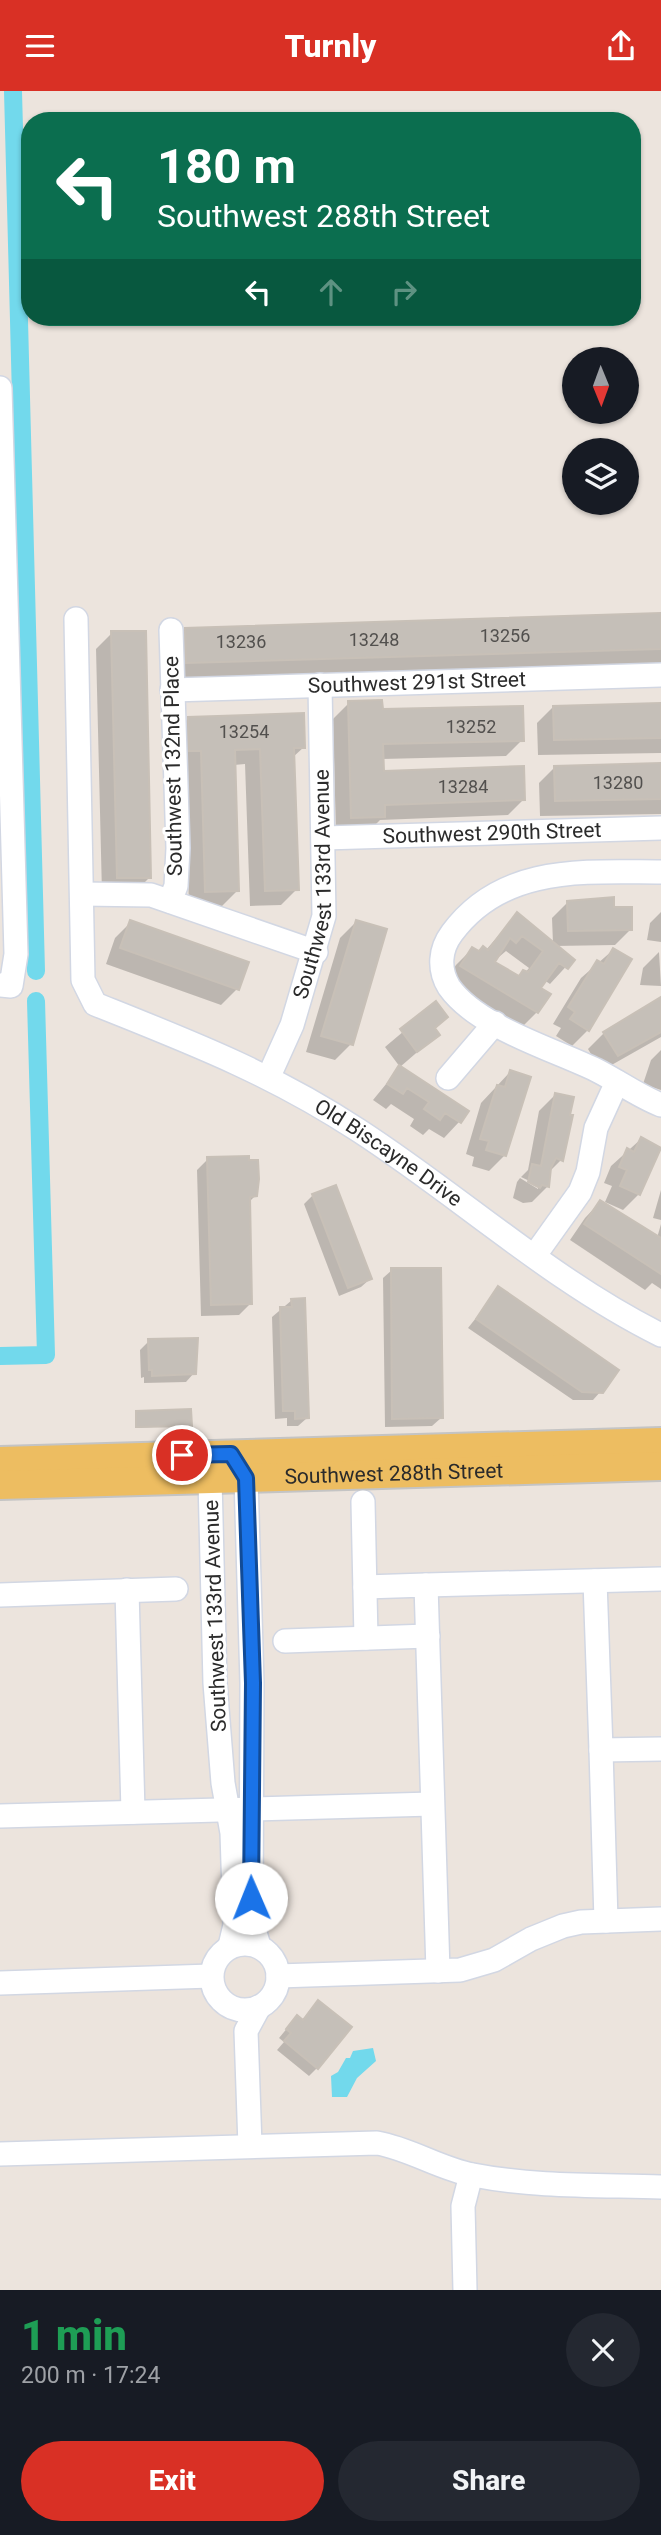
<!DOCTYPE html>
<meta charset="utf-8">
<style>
body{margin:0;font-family:Roboto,sans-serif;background:#242831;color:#f1f3f6;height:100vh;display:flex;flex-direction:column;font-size:26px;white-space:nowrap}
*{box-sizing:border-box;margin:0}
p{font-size:23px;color:#9ea1a6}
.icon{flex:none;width:38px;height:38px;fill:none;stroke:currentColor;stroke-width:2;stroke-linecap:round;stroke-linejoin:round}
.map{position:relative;height:2199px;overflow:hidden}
.drawer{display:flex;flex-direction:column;background:#171b24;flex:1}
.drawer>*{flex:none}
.guide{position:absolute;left:21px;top:21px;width:620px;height:214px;border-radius:28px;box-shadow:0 2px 5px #0004;background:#0b6e4f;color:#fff;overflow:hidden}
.needle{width:46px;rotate:179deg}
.controls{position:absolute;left:562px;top:256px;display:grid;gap:14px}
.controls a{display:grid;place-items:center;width:77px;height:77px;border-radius:50%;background:#171b24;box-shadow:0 2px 5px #0004;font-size:35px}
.pin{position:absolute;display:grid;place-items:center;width:60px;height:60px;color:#fff;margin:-30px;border:4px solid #fff;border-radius:50%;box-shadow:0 2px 7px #0007}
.me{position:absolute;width:77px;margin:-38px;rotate:359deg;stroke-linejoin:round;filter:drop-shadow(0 0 5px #0008)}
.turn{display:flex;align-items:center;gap:24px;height:147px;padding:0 21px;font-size:32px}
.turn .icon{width:91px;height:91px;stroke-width:2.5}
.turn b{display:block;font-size:49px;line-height:60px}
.lanes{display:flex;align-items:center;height:66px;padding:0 21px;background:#0003;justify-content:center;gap:35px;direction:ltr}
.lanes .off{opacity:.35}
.round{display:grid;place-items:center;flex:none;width:74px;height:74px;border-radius:37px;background:#242831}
.overview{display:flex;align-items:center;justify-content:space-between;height:119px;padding:0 21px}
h1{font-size:42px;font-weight:800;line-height:52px;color:#1e9e55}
.button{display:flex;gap:14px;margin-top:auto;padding:14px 21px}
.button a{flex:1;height:80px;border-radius:42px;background:#d93025;color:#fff;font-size:28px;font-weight:800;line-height:80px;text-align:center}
.button a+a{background:#242831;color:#f1f3f6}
header{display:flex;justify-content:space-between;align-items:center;height:91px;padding:0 21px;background:#d93025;color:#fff;font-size:32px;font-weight:800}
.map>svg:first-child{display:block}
.water{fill:#72d9ec}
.shadow{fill:#0003;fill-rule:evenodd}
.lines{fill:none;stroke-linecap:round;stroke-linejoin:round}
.canal{stroke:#72d9ec;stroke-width:18}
.building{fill:#c5bfb8;stroke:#c8c0b7;stroke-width:2;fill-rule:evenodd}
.minor-casing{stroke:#d2d7e3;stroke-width:26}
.major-casing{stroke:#c4c4c4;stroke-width:32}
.minor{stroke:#fff;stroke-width:23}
.major{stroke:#edbd61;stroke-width:28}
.route-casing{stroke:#114b97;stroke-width:18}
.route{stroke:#1a73e8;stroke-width:12}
.labels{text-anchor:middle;stroke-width:6;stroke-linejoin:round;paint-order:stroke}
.number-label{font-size:18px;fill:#52504e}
.street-label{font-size:21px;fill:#2b2b2b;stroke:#fff}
</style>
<header><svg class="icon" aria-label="menu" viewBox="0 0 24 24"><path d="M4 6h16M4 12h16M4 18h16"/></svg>Turnly<svg class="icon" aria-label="share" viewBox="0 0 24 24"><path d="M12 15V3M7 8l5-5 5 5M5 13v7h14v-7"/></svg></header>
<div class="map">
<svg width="661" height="2199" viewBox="0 0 661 2199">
<rect width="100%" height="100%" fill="#ece4dd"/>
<path class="water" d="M373,1957L376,1970L357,1987L347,2006H332L331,1985L338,1981L346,1967H350L353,1960Z"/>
<path class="shadow" d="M661,525V573L171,587L169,554L185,538Z
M112,542L150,786L134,802L102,803L96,558Z
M349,612L522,649L506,665L382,668V682L524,708L508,724L380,729L367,742H336L333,628Z
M661,614V662L538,664L537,632L553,616Z
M189,627L304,656L292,667L297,798L281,814L250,815L245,673L234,674L237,800L221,816H189L185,675L173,643Z
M661,674V723L540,725L539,692L555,676Z
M568,811L613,818L631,838L615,854L555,855L572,869L550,893L544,889L538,897L537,921L521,937L445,891L456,874L472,858L478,862L486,859L517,823L553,853L552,827ZM506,860L529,877L525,882L518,886L493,871Z
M661,821V851L647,849L650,832Z
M131,831L237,898L221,914L106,873L115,847Z
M356,831L351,953L335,969L306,961L340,847Z
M613,859L588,939L572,955L556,945L561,937L553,933L581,887Z
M659,861L661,895L640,894L643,877Z
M436,913L446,926L434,939L437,944L400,976L385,956Z
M661,917V946L601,980L588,958L604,942Z
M661,959V999L643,993L651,969Z
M400,976L459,1031L444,1047L429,1038L423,1044L410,1035L414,1028L391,1013L386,1018L373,1009Z
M510,981L505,1064L489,1080L472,1075L474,1066L466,1063L481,1012Z
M555,1004L572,1008L561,1069L551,1079L548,1095L532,1111L523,1112L513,1107L517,1091L520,1087L538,1098V1094L521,1086L528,1079L539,1020Z
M641,1048L660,1056L639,1103L623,1119L605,1111L612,1095L604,1092L611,1075Z
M208,1068L255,1105L248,1112L250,1213L239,1224L201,1225L197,1079Z
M661,1099V1129L653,1127Z
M313,1104L370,1188L361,1196L339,1205L304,1113Z
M600,1111L657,1147L661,1133V1198L652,1192L645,1199L570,1149L585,1127Z
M392,1179L441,1327L432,1335L385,1336L383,1187Z
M499,1198L601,1300L593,1309H573L468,1237Z
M292,1209L307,1327L298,1335H287V1327L275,1328L272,1226Z
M149,1250L194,1282L186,1291L144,1292V1286L141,1287L140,1259Z
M137,1321L190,1334L135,1337Z
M310,1919L317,1977L309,1985L277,1959L284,1951L279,1947L289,1935L302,1930Z"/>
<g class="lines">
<path class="canal" d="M13,0L36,880
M0,1265L46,1264L36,910"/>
</g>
<path class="building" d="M661,522V558L186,572L185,537Z
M111,540H146L151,787H117Z
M382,609L383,618L523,615L524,650L383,653L384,680L524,675L525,709L385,714V726L351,727L348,610Z
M661,612V647L554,649L553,615Z
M304,622L305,657H294L299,799L265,800L260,658L235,659L239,800L205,801L201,660H189L188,626Z
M661,672V708L555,710L554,675Z
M614,806V816H632V839L568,840L567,810Z
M517,821L575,869L568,878L559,872L541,897L551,903L538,922L460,875L472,856L479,860L483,855L488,859ZM522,845L543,860L528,881L523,879L519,885L495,871L510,847L516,852Z
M130,829L249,871L239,899L120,857Z
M356,829L387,838L353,954L321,945Z
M613,857L632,868L589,940L570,928L575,921L568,916L597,869L604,873Z
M661,906V941L618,965L603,941Z
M436,910L448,926L435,937L440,944L417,961L400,938Z
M399,974L469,1020L461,1032L445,1022L440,1029L424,1018L429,1011L407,997L403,1003L387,993Z
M510,979L531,986L506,1065L486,1059L489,1050L480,1048L497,994L505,996Z
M555,1002L574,1006L570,1024H573L563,1070L556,1067L551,1077L549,1096L542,1094L540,1097L528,1091L532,1073L541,1075Z
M641,1046L661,1057L640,1104L620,1095L627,1079L619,1076L627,1057L634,1061Z
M249,1065V1069H258L259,1088L257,1105L250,1106L252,1213L211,1214L207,1066Z
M336,1094L372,1188L348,1197L312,1103Z
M600,1109L661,1147V1183L584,1133Z
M391,1177H441L443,1327L392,1328Z
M498,1195L619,1279L603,1302L582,1301L476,1228Z
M305,1207L309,1327L295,1328V1320H283L280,1216H292L291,1208Z
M198,1247L196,1283L152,1285V1279H149L148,1248Z
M191,1318L192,1335L136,1336V1320Z
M318,1909L352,1936L318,1978L284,1950L291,1942L286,1938L297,1924L303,1929Z"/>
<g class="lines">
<g class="minor-casing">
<g id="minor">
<path d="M0,297L16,863L11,895L0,894"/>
<path id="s1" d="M76,528L83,889L95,913C190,951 271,982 358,1039C460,1105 552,1190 661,1244"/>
<path id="s2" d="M172,599L661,584"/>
<path id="s3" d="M324,747L661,737"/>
<path d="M661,781C585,781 503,773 452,842C440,858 438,878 449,896C477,936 553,958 596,979C618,990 638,1005 661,1014"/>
<path d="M82,803L151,804L316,861"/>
<path d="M170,810L176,795L178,757L171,539"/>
<path id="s4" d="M269,985L292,934L324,825L320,594"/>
<path d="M448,987L495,932"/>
<path d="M535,1164L580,1101L588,1081L596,1037L617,991"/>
<path d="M363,1411L366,1547"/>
<path d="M595,1490L601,1659L661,1658"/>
<path d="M426,1494L661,1488"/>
<path d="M365,1496L426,1494L438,1880"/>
<path d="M127,1499L133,1721"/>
<path d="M0,1504L176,1498"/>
<path d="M285,1550L428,1545"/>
<path d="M601,1659L606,1830"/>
<path d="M0,1725L432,1713"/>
<circle cx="245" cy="1886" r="33"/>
<path d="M230,1855L235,1834L232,1742L223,1692L215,1592L210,1388L231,1363L246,1387L252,1592L251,1828L259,1855"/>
<path d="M278,1885L460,1879L494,1869L531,1848L563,1835L581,1831L661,1828"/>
<path d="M0,1892L211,1885"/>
<path d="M250,2055L246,1940L259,1916"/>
<path d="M0,2063L377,2052C411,2058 440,2078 473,2084C534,2096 599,2094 661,2096"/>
<path d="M465,2199L463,2115L471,2084"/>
</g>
</g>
<g class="major-casing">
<g id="major">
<path d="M0,1370L661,1351"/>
<path id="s5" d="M0,1394L661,1375"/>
</g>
</g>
<use href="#minor" class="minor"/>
<use href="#major" class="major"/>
</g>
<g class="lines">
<g class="route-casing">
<path id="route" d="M182,1364L231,1363L246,1387L253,1592L251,1807"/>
</g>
<use href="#route" class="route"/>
</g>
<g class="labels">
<g class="number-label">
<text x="505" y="551">13256</text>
<text x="374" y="555">13248</text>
<text x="241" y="557">13236</text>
<text x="471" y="642">13252</text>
<text x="244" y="647">13254</text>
<text x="618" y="698">13280</text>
<text x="463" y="702">13284</text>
</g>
<g class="street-label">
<text dy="7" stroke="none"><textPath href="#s2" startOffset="245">Southwest 291st Street</textPath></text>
<text transform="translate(173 675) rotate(-91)" y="7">Southwest 132nd Place</text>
<text dy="7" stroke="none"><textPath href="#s3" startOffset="168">Southwest 290th Street</textPath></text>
<text dy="7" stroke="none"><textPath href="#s4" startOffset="200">Southwest 133rd Avenue</textPath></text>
<text dy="7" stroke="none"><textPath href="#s1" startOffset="718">Old Biscayne Drive</textPath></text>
<text dy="7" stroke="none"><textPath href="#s5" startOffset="394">Southwest 288th Street</textPath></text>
<text transform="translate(215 1525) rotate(-92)" y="7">Southwest 133rd Avenue</text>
</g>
</g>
</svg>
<div class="controls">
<a><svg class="needle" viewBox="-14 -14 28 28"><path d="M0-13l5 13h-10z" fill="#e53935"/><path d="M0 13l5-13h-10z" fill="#9ea1a6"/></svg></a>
<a><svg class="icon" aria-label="layers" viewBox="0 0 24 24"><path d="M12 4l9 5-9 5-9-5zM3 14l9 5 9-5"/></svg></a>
</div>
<div class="pin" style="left:182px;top:1364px;background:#d93025"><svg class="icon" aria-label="arrive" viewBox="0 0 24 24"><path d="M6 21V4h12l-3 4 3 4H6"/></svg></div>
<svg class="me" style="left:251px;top:1807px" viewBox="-20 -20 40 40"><circle r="19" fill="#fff"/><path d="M0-13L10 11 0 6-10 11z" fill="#1a73e8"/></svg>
<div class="guide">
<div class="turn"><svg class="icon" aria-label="left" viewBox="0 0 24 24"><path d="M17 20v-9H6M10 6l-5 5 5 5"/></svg><div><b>180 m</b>Southwest 288th Street</div></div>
<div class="lanes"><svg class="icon" aria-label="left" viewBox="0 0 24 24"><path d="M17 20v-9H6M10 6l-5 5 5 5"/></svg><svg class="icon off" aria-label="ahead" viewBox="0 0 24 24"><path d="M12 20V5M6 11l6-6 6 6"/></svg><svg class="icon off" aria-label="right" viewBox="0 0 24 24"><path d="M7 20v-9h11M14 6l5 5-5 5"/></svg></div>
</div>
</div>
<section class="drawer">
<div class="overview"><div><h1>1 min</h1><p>200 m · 17:24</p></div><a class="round"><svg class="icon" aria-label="close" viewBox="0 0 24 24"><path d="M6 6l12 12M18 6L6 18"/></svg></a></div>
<div class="button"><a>Exit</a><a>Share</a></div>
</section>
